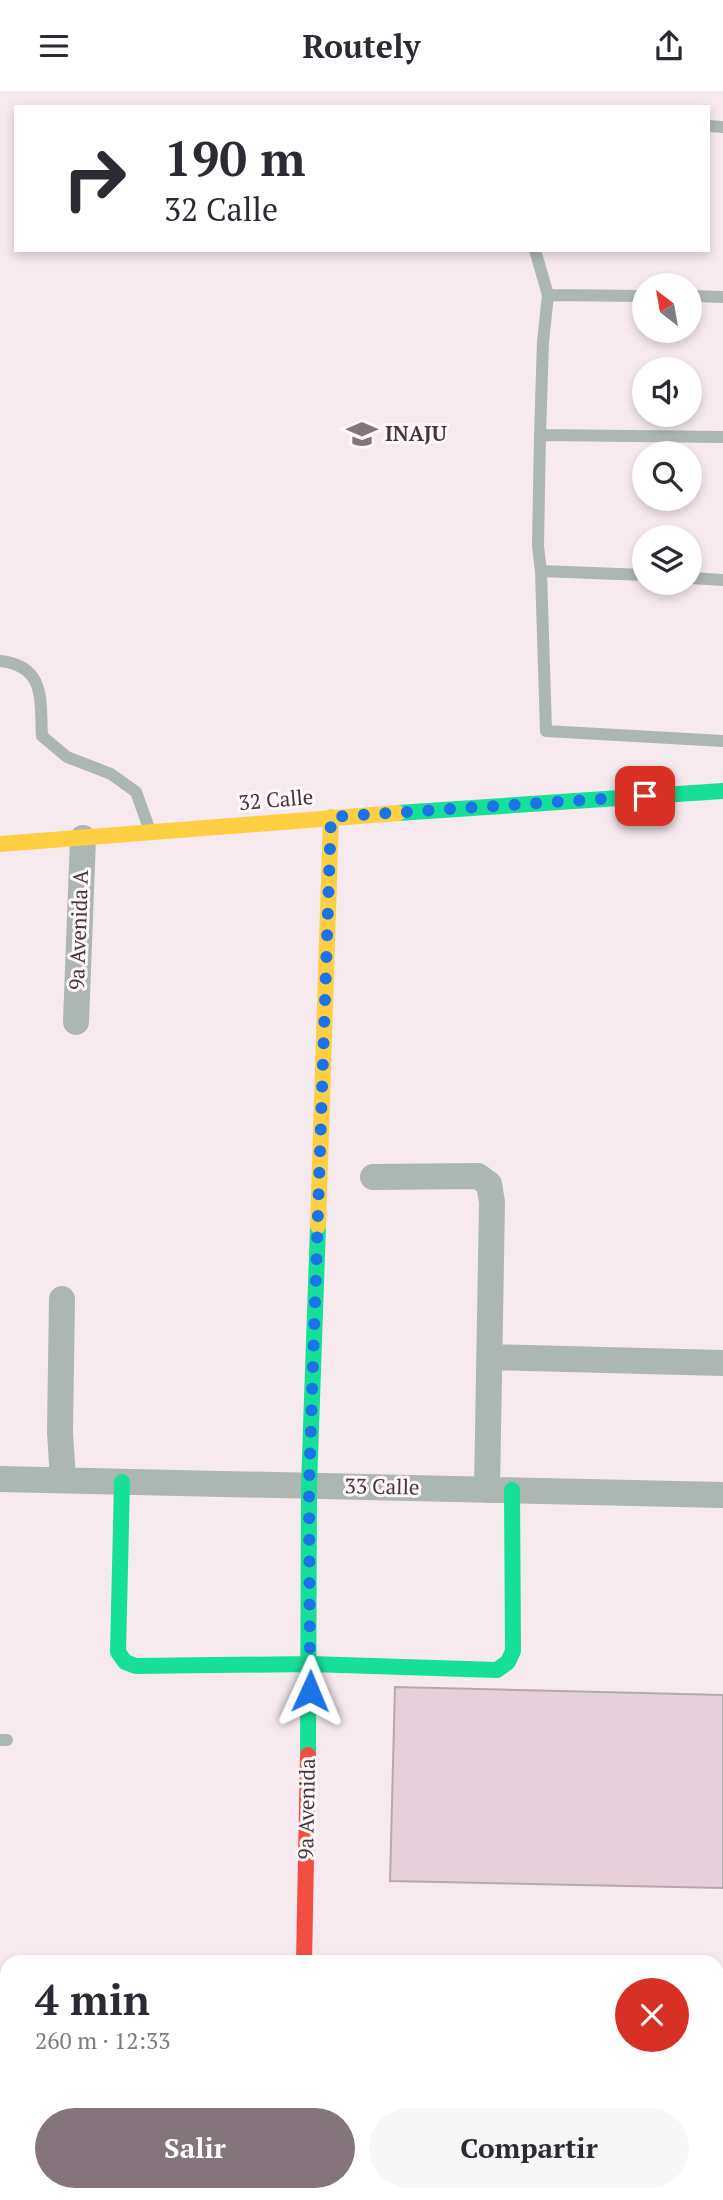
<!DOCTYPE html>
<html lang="es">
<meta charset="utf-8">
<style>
body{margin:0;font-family:"PT Serif",serif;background:#f7f7f7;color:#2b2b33;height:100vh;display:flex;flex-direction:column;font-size:26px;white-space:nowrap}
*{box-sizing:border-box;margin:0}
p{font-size:23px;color:#7c7c81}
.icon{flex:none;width:38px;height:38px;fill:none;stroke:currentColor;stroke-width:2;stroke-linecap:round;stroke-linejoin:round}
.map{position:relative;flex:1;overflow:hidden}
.side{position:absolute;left:0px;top:1864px;width:724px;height:247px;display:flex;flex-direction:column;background:#fff;border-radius:21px 21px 0 0;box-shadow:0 4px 10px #0003}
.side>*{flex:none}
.hud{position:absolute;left:14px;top:14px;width:696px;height:147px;border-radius:0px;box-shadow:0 4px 10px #0003;background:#fff;color:#2b2b33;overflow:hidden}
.needle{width:46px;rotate:329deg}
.buttons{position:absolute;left:632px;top:182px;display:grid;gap:14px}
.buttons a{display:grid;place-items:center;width:70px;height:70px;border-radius:50%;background:#fff;box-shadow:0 4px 10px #0003;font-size:35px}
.pin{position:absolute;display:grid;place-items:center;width:60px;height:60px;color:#fff;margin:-30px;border-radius:14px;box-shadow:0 4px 10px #0006}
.me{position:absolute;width:77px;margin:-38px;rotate:1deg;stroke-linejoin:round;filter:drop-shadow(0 0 5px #0008)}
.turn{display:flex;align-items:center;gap:24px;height:147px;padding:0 35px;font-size:32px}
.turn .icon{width:91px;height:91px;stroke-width:2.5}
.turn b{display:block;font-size:49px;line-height:60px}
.round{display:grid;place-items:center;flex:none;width:74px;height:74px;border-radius:37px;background:#f7f7f7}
.headline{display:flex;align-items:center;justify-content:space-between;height:119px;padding:0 35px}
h1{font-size:42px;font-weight:700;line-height:52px}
.cta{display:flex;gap:14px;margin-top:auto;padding:14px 35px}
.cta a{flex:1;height:80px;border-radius:42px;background:#83757b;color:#fff;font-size:28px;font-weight:700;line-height:80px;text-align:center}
.cta a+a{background:#f7f7f7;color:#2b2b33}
header{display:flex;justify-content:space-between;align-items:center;height:91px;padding:0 35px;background:#fff;font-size:32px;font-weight:700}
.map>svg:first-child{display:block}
.building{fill:#e6d0da;stroke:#b4a9ae;stroke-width:2}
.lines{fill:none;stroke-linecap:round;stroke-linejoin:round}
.lane{stroke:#acb6b2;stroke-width:12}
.street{stroke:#acb6b2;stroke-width:26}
.fast{stroke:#16e098;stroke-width:16}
.slow{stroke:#ffcf43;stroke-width:16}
.jam{stroke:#f24e42;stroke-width:16}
.route{stroke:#1a73e8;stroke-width:12;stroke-dasharray:0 21.6}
.labels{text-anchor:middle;stroke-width:6;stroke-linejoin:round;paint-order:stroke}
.poi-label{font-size:21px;font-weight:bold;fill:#44363c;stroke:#fff7fa;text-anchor:start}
.street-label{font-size:21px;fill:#44363c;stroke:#fff7fa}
</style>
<header><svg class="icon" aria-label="menu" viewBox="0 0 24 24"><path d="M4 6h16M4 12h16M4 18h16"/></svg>Routely<svg class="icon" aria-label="share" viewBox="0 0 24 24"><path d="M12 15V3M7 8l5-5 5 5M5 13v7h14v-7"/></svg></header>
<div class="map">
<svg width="723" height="2109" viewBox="0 0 723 2109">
<rect width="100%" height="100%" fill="#f7eaef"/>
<path class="building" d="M395,1596L723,1604V1797L390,1790Z"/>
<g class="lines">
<path class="lane" d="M709,35L723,36
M535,159L548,204L543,251L540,344L538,455L541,480L644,484
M548,204L644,205
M690,205L723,206
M540,344L723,346
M541,480L546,640L723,650
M690,487L723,489
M0,570C46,575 40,609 42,645L67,666L111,683L136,701L149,737
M0,1649H7
M448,2104V2109
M530,2104L531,2109
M721,2109L723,2097"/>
<path class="street" d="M76,931L83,747
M373,1086L478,1085L489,1093L492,1111L487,1399
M62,1208L60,1341L63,1389
M491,1266L723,1272
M0,1388L723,1404
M299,2109V2104"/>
<path class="fast" d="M398,722L723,700
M122,1391L118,1561L125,1571L136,1575L310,1573L497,1579L508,1571L513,1560L512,1399
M308,1664L309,1395L318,1135"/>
<path class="slow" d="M0,753L398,722
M318,1135L331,726"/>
<path class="jam" d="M304,1871L308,1664"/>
</g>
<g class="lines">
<path class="route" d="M310,1600L309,1395L331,726L645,705"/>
</g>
<defs>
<g id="school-bare" transform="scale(2.415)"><path d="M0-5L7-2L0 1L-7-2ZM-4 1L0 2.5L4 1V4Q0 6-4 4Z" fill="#83757b" stroke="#fff7fa" stroke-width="2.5" paint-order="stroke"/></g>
</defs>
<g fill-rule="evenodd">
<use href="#school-bare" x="362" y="343"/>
</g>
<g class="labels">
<g class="poi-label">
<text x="385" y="350">INAJU</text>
</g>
<g class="street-label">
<text transform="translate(276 709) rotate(-5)" y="7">32 Calle</text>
<text transform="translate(79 839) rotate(-88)" y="7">9a Avenida A</text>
<text transform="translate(382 1396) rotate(1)" y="7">33 Calle</text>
<text transform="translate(307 1718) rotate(-89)" y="7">9a Avenida</text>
</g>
</g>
</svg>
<div class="buttons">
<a><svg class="needle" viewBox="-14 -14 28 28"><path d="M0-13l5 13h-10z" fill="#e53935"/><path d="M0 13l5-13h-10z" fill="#7c7c81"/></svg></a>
<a><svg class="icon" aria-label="sound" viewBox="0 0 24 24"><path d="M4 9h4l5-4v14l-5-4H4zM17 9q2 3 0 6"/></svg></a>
<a><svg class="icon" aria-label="search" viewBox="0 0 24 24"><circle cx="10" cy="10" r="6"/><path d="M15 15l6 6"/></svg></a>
<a><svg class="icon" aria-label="layers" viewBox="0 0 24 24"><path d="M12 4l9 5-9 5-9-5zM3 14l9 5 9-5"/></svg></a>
</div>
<div class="pin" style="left:645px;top:705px;background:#d93025"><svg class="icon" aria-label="arrive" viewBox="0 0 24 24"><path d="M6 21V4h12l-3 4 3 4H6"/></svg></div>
<svg class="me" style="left:310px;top:1600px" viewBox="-20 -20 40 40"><path d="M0-17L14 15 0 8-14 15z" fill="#1a73e8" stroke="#fff" stroke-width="4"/></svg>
<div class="hud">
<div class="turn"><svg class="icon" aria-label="right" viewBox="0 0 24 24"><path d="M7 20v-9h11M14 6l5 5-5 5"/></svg><div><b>190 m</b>32 Calle</div></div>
</div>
<section class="side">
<div class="headline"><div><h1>4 min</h1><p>260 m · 12:33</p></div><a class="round" style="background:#d93025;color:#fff"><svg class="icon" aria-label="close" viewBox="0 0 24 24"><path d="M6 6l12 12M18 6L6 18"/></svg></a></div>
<div class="cta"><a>Salir</a><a>Compartir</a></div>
</section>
</div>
